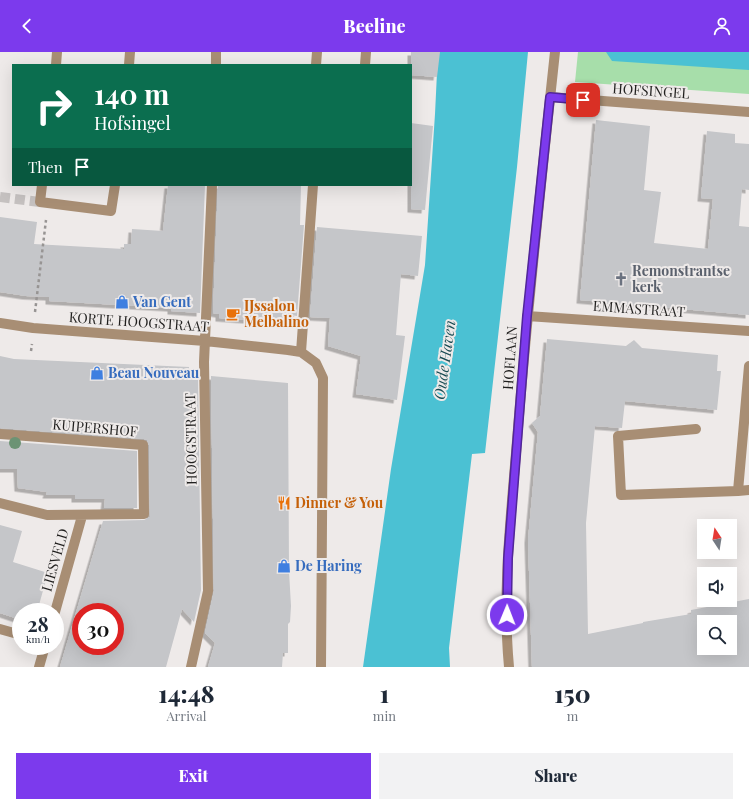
<!DOCTYPE html>
<style>
body{margin:0;font-family:"Playfair Display",serif;background:#f2f2f3;color:#1f2937;height:100vh;display:flex;flex-direction:column;font-size:15px;white-space:nowrap}
*{box-sizing:border-box;margin:0}
p{font-size:13px;color:#747a83}
.icon{flex:none;width:22px;height:22px;fill:none;stroke:currentColor;stroke-width:2;stroke-linecap:round;stroke-linejoin:round}
.map{position:relative;height:615px;overflow:hidden}
.side{display:flex;flex-direction:column;background:#fff;flex:1}
.side>*{flex:none}
.banner{position:absolute;left:12px;top:12px;width:400px;height:122px;border-radius:0px;box-shadow:0 4px 16px #0002;background:#0b6e4f;color:#fff;overflow:hidden}
.needle{width:26px;rotate:348deg}
.tools{position:absolute;left:697px;top:467px;display:grid;gap:8px}
.tools a{display:grid;place-items:center;width:40px;height:40px;border-radius:0px;background:#fff;box-shadow:0 4px 16px #0002;font-size:20px}
.speed{position:absolute;left:12px;top:551px;display:flex;gap:8px;font-size:20px;font-weight:700;text-align:center}
.speed>*{display:grid;place-content:center;width:52px;height:52px;border-radius:50%;background:#fff;box-shadow:0 4px 16px #0002;line-height:1}
.speed small{font-size:10px;font-weight:400}
.speed .limit{border:6px solid #d22;background:#fff;color:#111}
.pin{position:absolute;display:grid;place-items:center;width:34px;height:34px;color:#fff;margin:-17px;border-radius:8px;box-shadow:0 2px 6px #0006}
.me{position:absolute;width:44px;margin:-22px;rotate:1deg;stroke-linejoin:round;filter:drop-shadow(0 0 3px #0008)}
.turn{display:flex;align-items:center;gap:14px;height:84px;padding:0 16px;font-size:18px}
.turn .icon{width:52px;height:52px;stroke-width:2.5}
.turn b{display:block;font-size:28px;line-height:34px}
.then{display:flex;align-items:center;height:38px;padding:0 16px;background:#0003;gap:8px;font-size:15px}
.eta{display:flex;justify-content:space-evenly;align-items:center;height:68px;text-align:center}
.eta b{font-size:24px;font-weight:800;line-height:28px}
.action{display:flex;gap:8px;margin-top:auto;padding:8px 16px}
.action a{flex:1;height:46px;border-radius:0px;background:#7c3aed;color:#fff;font-size:16px;font-weight:800;line-height:46px;text-align:center}
.action a+a{background:#f2f2f3;color:#1f2937}
header{display:flex;justify-content:space-between;align-items:center;height:52px;padding:0 16px;background:#7c3aed;color:#fff;font-size:18px;font-weight:800}
.map>svg:first-child{display:block}
.green{fill:#a7deaa}
.water{fill:#4bc1d3}
.building{fill:#c5c6c9;fill-rule:evenodd;filter:url(#shadow)}
.lines{fill:none;stroke-linecap:round;stroke-linejoin:round}
.minor-tunnel{stroke:#c5c1c0;stroke-width:10;stroke-dasharray:10 5;stroke-linecap:butt}
.path{stroke:#979493;stroke-width:2.5;stroke-dasharray:3 3;stroke-linecap:butt}
.minor{stroke:#a88e74;stroke-width:10}
.tree{fill:#6c9374}
.route-casing{stroke:#51269a;stroke-width:10}
.route{stroke:#7c3aed;stroke-width:7}
.labels{text-anchor:middle;stroke-width:4;stroke-linejoin:round;paint-order:stroke}
.street-label{font-size:14px;fill:#201f1e;stroke:#eeeae9}
.worship-label{font-size:14px;font-weight:bold;fill:#5b616d;stroke:#eeeae9;text-anchor:start}
.shop-label{font-size:14px;font-weight:bold;fill:#366cbe;stroke:#eeeae9;text-anchor:start}
.food-label{font-size:14px;font-weight:bold;fill:#c56008;stroke:#eeeae9;text-anchor:start}
.water-label{font-size:15px;font-style:italic;fill:#184b53;stroke:#eeeae9}
</style>
<header><svg class="icon" aria-label="back" viewBox="0 0 24 24"><path d="M15 5l-7 7 7 7"/></svg>Beeline<svg class="icon" aria-label="person" viewBox="0 0 24 24"><circle cx="12" cy="8" r="4"/><path d="M4 21q1-7 8-7t8 7"/></svg></header>
<div class="map">
<svg width="749" height="615" viewBox="0 0 749 615">
<defs>
<filter id="shadow"><feDropShadow dx="-3.5" dy="3.5" stdDeviation="0" flood-color="#0004"/></filter>
</defs>
<rect width="100%" height="100%" fill="#eeeae9"/>
<path class="green" d="M578,0H749V42L575,30Z"/>
<path class="water" d="M438,0H528L517,115L485,401L472,402L449,596L450,615H363L391,417L425,213L435,62Z
M606,0H749V18L612,9Z"/>
<path class="building" d="M411,0H440L437,25L411,23Z
M596,68L650,74L644,138L661,140L654,191L708,197L713,147L701,146L707,79L735,82V91L749,92V138L742,137L739,174L749,175V263L580,248Z
M411,71L433,74L425,158L411,157Z
M168,133H205L200,261L171,259V256L49,249V245L26,244L0,240V165L37,170L34,192L124,197V192H131L132,177L163,179Z
M218,133H301L300,173H304L297,264L291,263V271L219,266V262L213,261Z
M317,175L422,184L418,224L401,222L396,283L405,284L397,348L356,342L361,304L328,294L330,266L310,265Z
M547,287L626,294L634,288L642,296L718,303L717,319H721L717,358L625,349L622,376L595,374L586,471L588,582L643,571V570L691,562V558L749,547V615H532L528,488L538,380L532,371L540,364ZM704,570H730V596H704Z
M0,304L14,307L189,315V321L198,322L201,538L194,570L182,557L166,615H60L103,469L144,468L150,465L149,393L147,388L144,387L0,376ZM81,560H115V594H81Z
M211,324L288,331L289,519L291,554L290,570L288,572V601H283L282,615H208L215,591L205,581L214,539Z
M0,389L137,399V456H104L105,447H75V443H46L47,440L18,436L17,417H0Z
M0,473L22,479L13,510L48,521L37,560H21V568L0,561Z"/>
<g class="lines">
<path class="minor-tunnel" d="M0,145L40,150"/>
<path class="path" d="M35,260L46,168
M31,299L32,292"/>
<path class="minor" d="M216,0V13
M56,13L57,0
M129,13L130,0
M316,13L317,0
M365,13L366,0
M550,45L749,60
M42,133L40,150L111,159L115,133
M527,264L749,279
M0,271L33,276L205,289L288,298L301,300L316,311L323,326L321,615
M301,300L313,133
M749,314L738,439L749,438
M696,377L618,384L621,443L738,439
M0,382L143,393L144,462L47,463L0,451
M55,560L82,464
M0,577L21,583
M39,615L45,594
M191,615L208,539L204,310L212,133
M509,615C502,540 511,464 517,389C527,259 541,130 555,0"/>
</g>
<circle class="tree" cx="15" cy="391" r="6"/>
<g class="lines">
<g class="route-casing">
<path id="route" d="M507,563L508,506L527,264L550,45L583,48"/>
</g>
<use href="#route" class="route"/>
</g>
<defs>
<g id="church-bare" transform="scale(1.08)"><path d="M-1.2-6h2.4v3.5h3.3v2.4h-3.3V6h-2.4V-.1h-3.3v-2.4h3.3Z" fill="#6b7280" stroke="#eeeae9" stroke-width="2.5" paint-order="stroke"/></g>
<g id="shop-bare" transform="scale(1.08)"><path d="M-5-2.5h2.3a2.7 3.5 0 0 1 5.4 0H5L5.5 6h-11ZM-1.5-2.5h3a1.5 2.3 0 0 0-3 0Z" fill="#3f7fe0" stroke="#eeeae9" stroke-width="2.5" paint-order="stroke"/></g>
<g id="cafe-bare" transform="scale(1.08)"><path d="M-5.5-4.5H6V0H3Q3 3.5 0 3.5H-2.5Q-5.5 3.5-5.5 0ZM3-3.2v2h1.7v-2ZM-6 4.5H4V6H-6Z" fill="#e8710a" stroke="#eeeae9" stroke-width="2.5" paint-order="stroke"/></g>
<g id="restaurant-bare" transform="scale(1.08)"><path d="M-5-6h1v4h1v-4h1v4h1v-4h1v5L-1.5 .5V6h-2V.5L-5-1ZM5-6V6H3V1.5H1.5Q1.5-4 5-6Z" fill="#e8710a" stroke="#eeeae9" stroke-width="2.5" paint-order="stroke"/></g>
</defs>
<g fill-rule="evenodd">
<use href="#church-bare" x="621" y="227"/>
<use href="#shop-bare" x="122" y="250"/>
<use href="#cafe-bare" x="233" y="262"/>
<use href="#shop-bare" x="97" y="321"/>
<use href="#restaurant-bare" x="284" y="451"/>
<use href="#shop-bare" x="284" y="514"/>
</g>
<g class="labels">
<g class="street-label">
<text transform="translate(651 39) rotate(4)" y="5">HOFSINGEL</text>
<text transform="translate(639 257) rotate(4)" y="5">EMMASTRAAT</text>
<text transform="translate(139 270) rotate(4)" y="5">KORTE HOOGSTRAAT</text>
<text transform="translate(510 306) rotate(-86)" y="5">HOFLAAN</text>
<text transform="translate(95 376) rotate(5)" y="5">KUIPERSHOF</text>
<text transform="translate(191 387) rotate(-91)" y="5">HOOGSTRAAT</text>
<text transform="translate(55 508) rotate(-74)" y="5">LIESVELD</text>
</g>
<g class="worship-label">
<text x="632" y="224">Remonstrantse<tspan x="632" dy="16">kerk</tspan></text>
</g>
<g class="shop-label">
<text x="133" y="255">Van Gent</text>
<text x="108" y="326">Beau Nouveau</text>
<text x="295" y="519">De Haring</text>
</g>
<g class="food-label">
<text x="244" y="259">IJssalon<tspan x="244" dy="16">Melbalino</tspan></text>
<text x="295" y="456">Dinner &amp; You</text>
</g>
<g class="water-label">
<text transform="translate(445 308) rotate(-82)" y="5">Oude Haven</text>
</g>
</g>
</svg>
<div class="tools">
<a><svg class="needle" viewBox="-14 -14 28 28"><path d="M0-13l5 13h-10z" fill="#e53935"/><path d="M0 13l5-13h-10z" fill="#747a83"/></svg></a>
<a><svg class="icon" aria-label="sound" viewBox="0 0 24 24"><path d="M4 9h4l5-4v14l-5-4H4zM17 9q2 3 0 6"/></svg></a>
<a><svg class="icon" aria-label="search" viewBox="0 0 24 24"><circle cx="10" cy="10" r="6"/><path d="M15 15l6 6"/></svg></a>
</div>
<div class="speed"><div>28<small>km/h</small></div><div class="limit">30</div></div>
<div class="pin" style="left:583px;top:48px;background:#d93025"><svg class="icon" aria-label="arrive" viewBox="0 0 24 24"><path d="M6 21V4h12l-3 4 3 4H6"/></svg></div>
<svg class="me" style="left:507px;top:563px" viewBox="-20 -20 40 40"><circle r="17" fill="#7c3aed" stroke="#fff" stroke-width="3"/><path d="M0-11L8 9 0 5-8 9z" fill="#fff"/></svg>
<div class="banner">
<div class="turn"><svg class="icon" aria-label="right" viewBox="0 0 24 24"><path d="M7 20v-9h11M14 6l5 5-5 5"/></svg><div><b>140 m</b>Hofsingel</div></div>
<div class="then">Then<svg class="icon" aria-label="arrive" viewBox="0 0 24 24"><path d="M6 21V4h12l-3 4 3 4H6"/></svg></div>
</div>
</div>
<section class="side">
<div class="eta">
<div><b>14:48</b><p>Arrival</p></div>
<div><b>1</b><p>min</p></div>
<div><b>150</b><p>m</p></div>
</div>
<div class="action"><a>Exit</a><a>Share</a></div>
</section>
